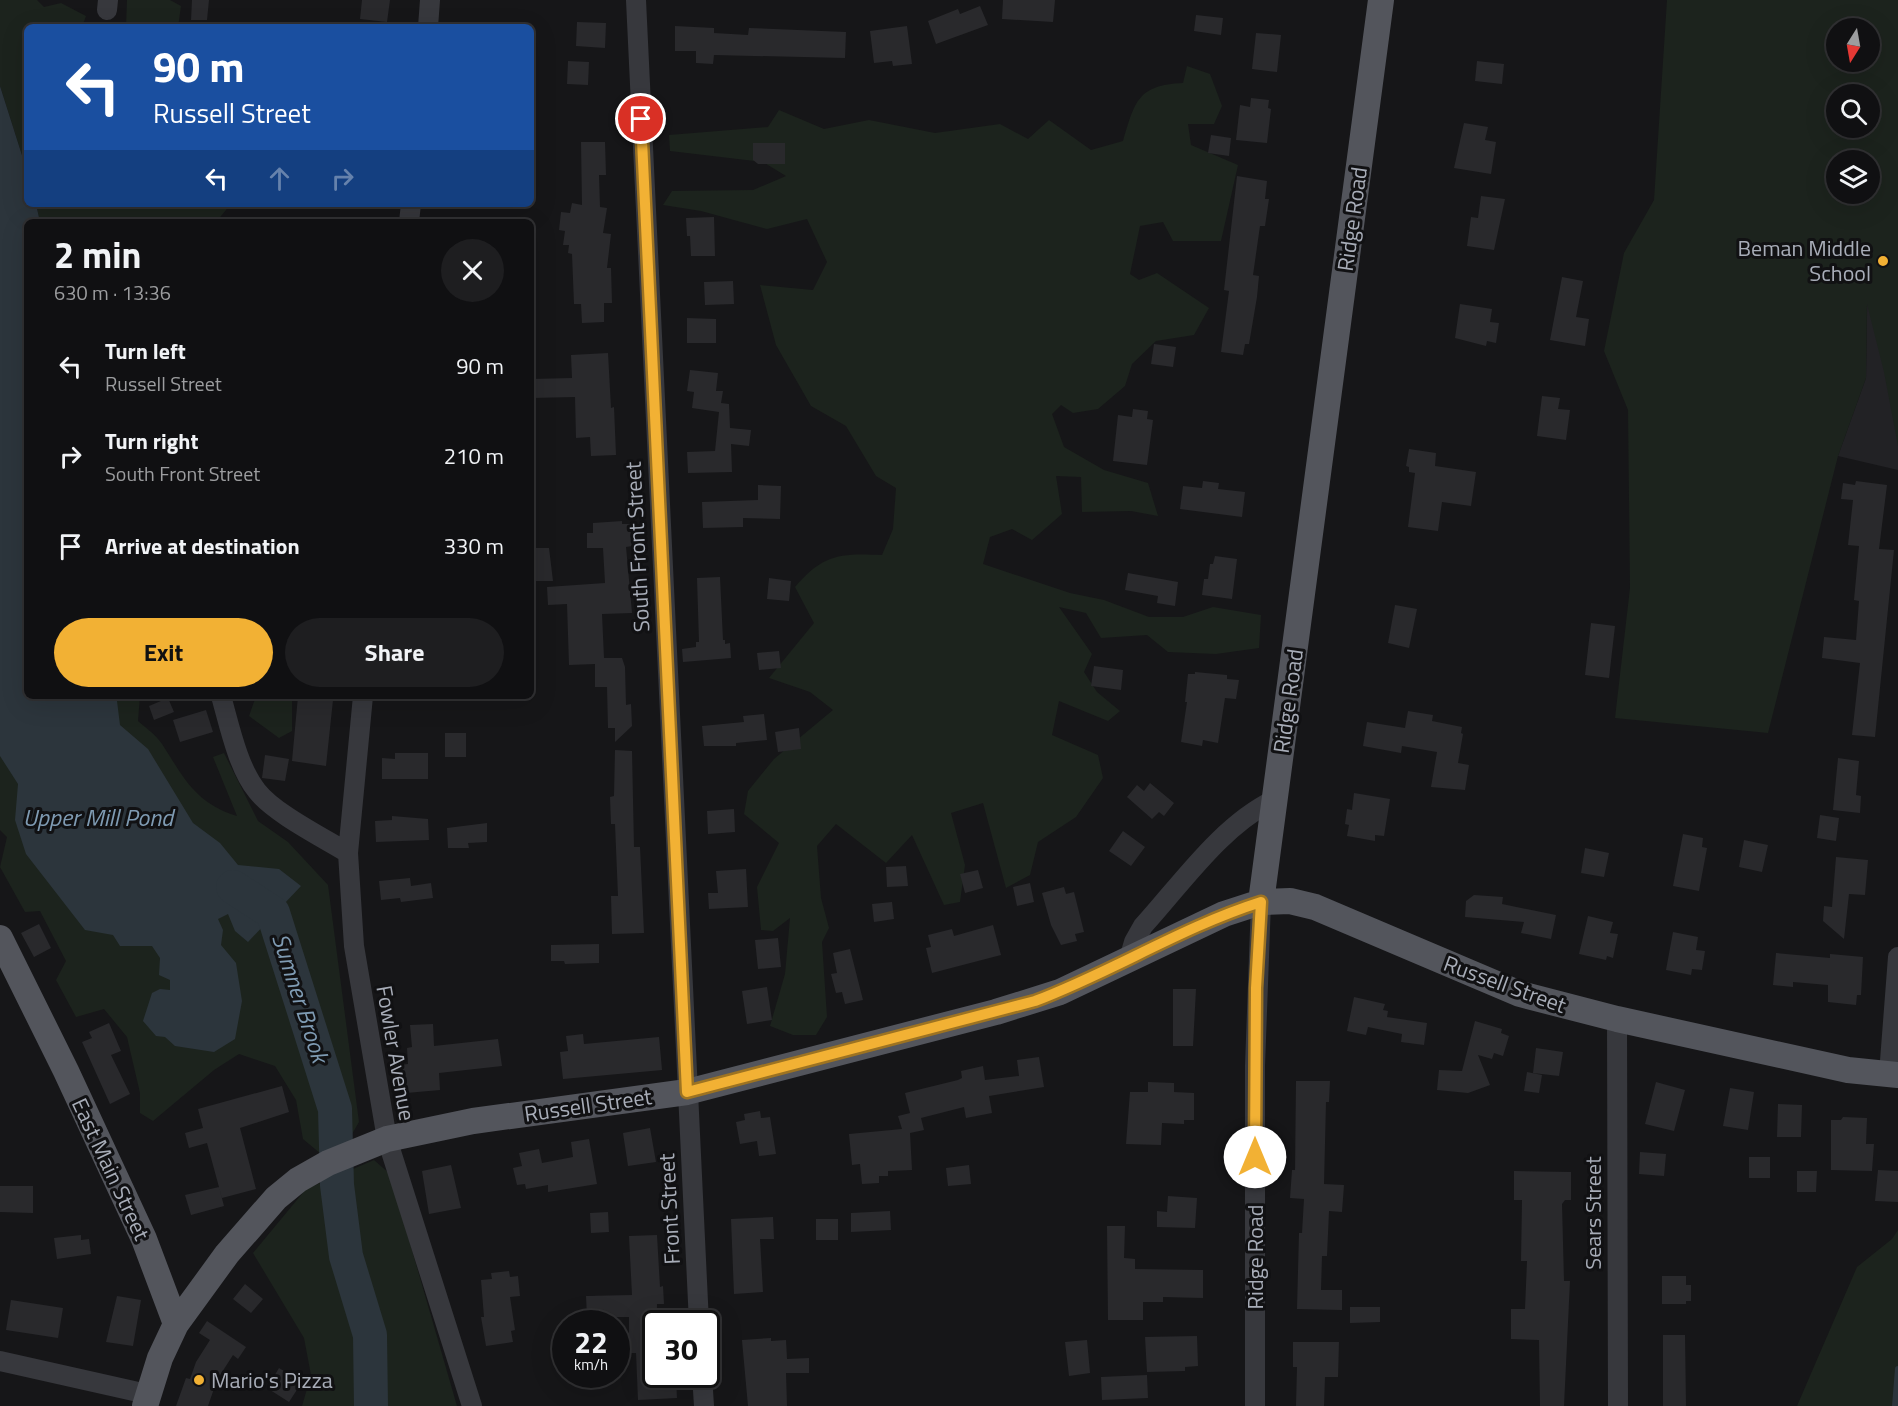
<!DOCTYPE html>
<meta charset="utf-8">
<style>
body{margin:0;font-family:"Titillium Web",sans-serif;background:#1e1e20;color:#f1f3f6;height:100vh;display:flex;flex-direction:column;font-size:22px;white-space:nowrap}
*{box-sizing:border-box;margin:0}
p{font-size:20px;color:#9c9d9f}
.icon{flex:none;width:33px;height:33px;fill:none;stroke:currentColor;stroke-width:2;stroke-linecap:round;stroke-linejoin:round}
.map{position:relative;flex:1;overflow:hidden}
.side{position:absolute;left:24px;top:219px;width:510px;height:480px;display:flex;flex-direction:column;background:#101012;border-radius:9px;box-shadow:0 6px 24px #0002,0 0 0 2px #303032}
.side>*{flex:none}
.top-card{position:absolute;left:24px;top:24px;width:510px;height:183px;border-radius:9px;box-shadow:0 6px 24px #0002,0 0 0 2px #303032;background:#1a4fa0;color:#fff;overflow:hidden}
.needle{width:39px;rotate:191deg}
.controls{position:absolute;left:1826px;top:18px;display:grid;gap:12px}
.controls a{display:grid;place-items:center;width:54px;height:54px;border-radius:50%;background:#101012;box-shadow:0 6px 24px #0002,0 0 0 2px #303032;font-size:30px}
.speed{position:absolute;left:552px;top:1310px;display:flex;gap:12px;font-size:30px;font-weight:700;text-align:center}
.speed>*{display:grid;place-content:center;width:78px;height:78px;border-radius:50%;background:#101012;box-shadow:0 6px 24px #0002,0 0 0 2px #303032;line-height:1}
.speed small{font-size:15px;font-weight:400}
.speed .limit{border:3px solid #111;border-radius:9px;background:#fff;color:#111}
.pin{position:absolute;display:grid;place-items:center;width:51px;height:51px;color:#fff;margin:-26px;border:3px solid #fff;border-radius:50%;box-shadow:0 2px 6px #0007}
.me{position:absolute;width:66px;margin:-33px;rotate:0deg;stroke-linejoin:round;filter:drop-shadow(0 0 4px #0008)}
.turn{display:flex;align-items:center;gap:21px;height:126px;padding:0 30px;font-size:27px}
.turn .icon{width:78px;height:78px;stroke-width:2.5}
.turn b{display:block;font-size:42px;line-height:51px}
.lanes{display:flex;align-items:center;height:57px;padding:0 30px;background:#0003;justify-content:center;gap:30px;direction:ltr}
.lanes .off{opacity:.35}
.round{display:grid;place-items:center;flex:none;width:63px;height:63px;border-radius:32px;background:#1e1e20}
.headline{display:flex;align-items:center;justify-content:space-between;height:102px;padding:0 30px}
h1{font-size:36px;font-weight:700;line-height:45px}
.primary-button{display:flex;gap:12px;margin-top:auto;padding:12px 30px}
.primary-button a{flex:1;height:69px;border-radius:36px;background:#f2b134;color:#111;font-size:24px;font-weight:700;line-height:69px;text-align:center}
.primary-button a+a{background:#1e1e20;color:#f1f3f6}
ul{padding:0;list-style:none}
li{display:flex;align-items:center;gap:18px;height:90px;padding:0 30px}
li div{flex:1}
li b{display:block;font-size:22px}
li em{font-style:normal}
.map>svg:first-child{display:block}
.built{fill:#222225}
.green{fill:#1c231d;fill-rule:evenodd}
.water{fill:#2c353c}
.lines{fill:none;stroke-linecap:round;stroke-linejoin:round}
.stream{stroke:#2c353c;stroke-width:6}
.river{stroke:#2c353c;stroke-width:34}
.building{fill:#29292c}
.minor{stroke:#37383d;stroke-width:20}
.major{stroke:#53555c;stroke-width:26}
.route-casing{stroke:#9d7322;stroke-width:15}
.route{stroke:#f2b134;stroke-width:10}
.poi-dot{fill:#f2b134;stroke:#111113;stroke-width:2}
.labels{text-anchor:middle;stroke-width:6;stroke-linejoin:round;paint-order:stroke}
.street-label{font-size:22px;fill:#a8adb8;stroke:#111113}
.poi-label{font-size:22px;fill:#a8adb8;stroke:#111113;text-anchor:end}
.water-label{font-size:24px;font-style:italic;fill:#7f9bb3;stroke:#111113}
</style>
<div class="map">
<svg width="1898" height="1406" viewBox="0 0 1898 1406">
<rect width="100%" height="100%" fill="#161618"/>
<path class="built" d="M1898,0V470L1838,456L1866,378L1869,194Z"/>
<path class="green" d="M0,0H37L44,7L61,3L86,16L82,27H27V171L0,86Z
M127,0H170L181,6L178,27H126Z
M1667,0H1898V446L1884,372L1867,304L1866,378L1838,456L1768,733L1615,718L1630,588L1628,410L1604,351L1624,253L1654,200ZM1869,28V62H1836V28ZM1869,94V128H1836V94ZM1869,160V194H1836V160Z
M1187,66L1210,74L1222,106L1214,124H1188L1191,145L1238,165L1221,241H1173L1163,222L1140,226L1130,274L1139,280L1157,273L1209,308L1194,335L1156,341L1132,364L1125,386L1098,409L1073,413L1061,405L1052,414L1064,447L1104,470L1148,483L1158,516L1131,511L1082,512L1081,477L1056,476L1062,514L1032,540L1012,529L990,537L983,564L1070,593L1104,600L1149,617H1183L1213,607L1261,615L1259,648L1216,654L1168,652L1147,635L1101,638L1086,613L1059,607L1092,654L1084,672L1097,692L1120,711L1108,721L1059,701L1052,735L1098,755L1103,778L1076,817L1038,842L1030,875L1006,888L983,803L951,813L965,865L960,902L944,905L912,835L886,863L836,824L817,846L821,898L829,928L822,942L827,1017L816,1035H793L770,1026L785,974L790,918L773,931L761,930L757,887L779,843L744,814L748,791L774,759L833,710L810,692L769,678L814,623L795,587C823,554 840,553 882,555L893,529L896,488L876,476L846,426L811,406L776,345L760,285L813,290L827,262L807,219L767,229L701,211L663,205L672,191L753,190L786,176L763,162L670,151L669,135L768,127L779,110L824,129L869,120L935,133L1000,124L1028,139L1049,120L1091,150L1123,141C1135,102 1137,85 1183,83Z
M36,204H231L216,222H40Z
M0,485L27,696H140L138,721C146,728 156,735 162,744C184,778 195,803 237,816L213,757L224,753L258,821L288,842L328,885L359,1122L352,1134L321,1154L303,1139L296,1100L275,1066L239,1054L214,1070L153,1121L140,1113V1093L127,1037L104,1009L76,1017L56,980L66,961L40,911L25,912L0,867L7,837L0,830Z
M256,696H292V731L279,738L249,716Z
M374,1160L390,1174L457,1406H302L311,1375L304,1338L253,1253L306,1189Z
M1898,1230V1406H1797L1857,1267L1892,1239Z"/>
<path class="water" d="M0,86L27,171V204H36L40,222H27V696H114L117,701L120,725L148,749L193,823L220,843L238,865L279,869L301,886L248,942L235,931L228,914L218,919L223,930L221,945L236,963L242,1001L235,1039L214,1052L175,1046L165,1037L156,1036L143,1021L152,993L160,989L170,990V980L159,975L160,958L152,946H120L113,935L85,930L26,854L15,820L18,784L0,756Z"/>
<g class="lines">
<path class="stream" d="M1895,1406L1898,1369"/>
<path class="river" d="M233,887L273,913L335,1109L337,1185L346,1256L370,1335L371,1406"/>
</g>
<path class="building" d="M192,0H209L207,20H191Z
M362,0H390L387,22L360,19Z
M1003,0H1055L1053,22L1002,19Z
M980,6L988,25L936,44L928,21L958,9L960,14Z
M1196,15L1223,18L1221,35L1194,31Z
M577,22L606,23L605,48L576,46Z
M675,26L714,28V33L748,35L749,28L846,32L845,58L714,55L713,64L696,63V51H675Z
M907,26L912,64L893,66L892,61L874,63L870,31Z
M1256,33L1281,35L1277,72L1252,69Z
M568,61L589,62L588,85L567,84Z
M1477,61L1504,64L1502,84L1475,81Z
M1251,98L1269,100L1268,108L1271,109L1267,143L1236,140L1240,105L1250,107Z
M1464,123L1488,127L1485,140L1496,142L1491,174L1454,168Z
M1211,135L1231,138L1229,156L1208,153Z
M581,142H605L606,175H599L600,207L607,208L603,233L611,234L607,268H611L612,303H604V322L582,323L581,304H574L572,254L568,253L569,245H563L565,231L559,230L561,212L570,213L572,203L582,205Z
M753,143H785V164H758L753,160Z
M1237,176L1267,181L1265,199H1269L1265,226H1260L1253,275L1259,276L1257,297L1249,344H1245L1243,355L1221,352L1229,291L1224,290Z
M1481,196L1505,199L1494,250L1467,246L1471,217L1478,218Z
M714,217L715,256H691L690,236H687L686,218Z
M1562,277L1583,281L1576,317L1589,319L1585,346L1550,340Z
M733,281L734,304L705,305L704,282Z
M1460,304L1492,309L1490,322L1499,323L1496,343L1487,341L1486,346L1455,338Z
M687,318L716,319V343H687Z
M1154,344L1176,347L1173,367L1151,364Z
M608,353L611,408L614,407L616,455L591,456L590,437L576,438L575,397L531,398V379L572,378L571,355Z
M690,370L718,373L716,391H723L721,403L729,404L730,428L751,430L749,446L731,444L732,472L688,473L687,452L715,451L719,412L692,408L694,392L687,391Z
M1542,396L1560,398L1558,409L1570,410L1566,440L1537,436Z
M1133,409L1148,411L1147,419L1153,420L1147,465L1113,461L1118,415L1132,417Z
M1409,449L1436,453L1435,466L1476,472L1471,506L1442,502L1438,531L1408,527L1415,473L1409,472V467L1406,466Z
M1203,481L1219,483L1218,489L1245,492L1242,517L1180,509L1183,486L1202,488Z
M1856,481L1887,485L1879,549L1894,550L1875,737L1852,735L1860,663L1822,658L1824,637L1856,640L1859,601L1854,600L1859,546L1848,545L1853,500L1841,499L1843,483L1855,485Z
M758,485L781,486L780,519L743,518V527L703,528L702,502L758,500Z
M622,521V524H631L632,546L626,547L632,613L602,614L604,658H622L625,667L626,705L631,704L632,726L615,742V728H608L607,687H595V664L569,665L567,604L548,605L547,587L605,583L603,548H587V533H593V523Z
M531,548H549L553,581H531Z
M1215,556L1237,559L1232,599L1202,595L1204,579H1208L1210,564H1213Z
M1128,573L1178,582L1175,606L1157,603L1158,596L1125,590Z
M720,577L723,640H725V644L730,643L731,658L683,662L682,649L696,647V642H699L697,578Z
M769,578L791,581L789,601L767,599Z
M1395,605L1417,609L1409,648L1388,643Z
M1591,623L1615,626L1609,678L1585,675Z
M779,651L781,668L759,670L757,653Z
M1094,666L1123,670L1121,690L1091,686Z
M1195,672L1227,675V679L1239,680L1236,699L1225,698L1218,743L1203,740L1202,746L1181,742L1187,702H1185L1188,674H1195Z
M298,696H321L333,700L326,766L292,761Z
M168,698L174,712L154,720L149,706Z
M206,710L213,732L180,742L173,720Z
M1408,711L1433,715L1432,721L1462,727L1461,733L1463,734L1458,763L1469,765L1465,790L1431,787L1437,752L1402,746L1401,753L1363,746L1367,722L1405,728Z
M764,714L767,740L736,743V746H704L702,726L744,722L743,716Z
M799,728L801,749L778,752L775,732Z
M445,733H466V757H445Z
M615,750L632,751L634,847H640L644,933L612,934L611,896H618L615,824H611L610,797L614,796Z
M395,753H428V779H382V758L395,759Z
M265,755L289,759L285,781L262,778Z
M1838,758L1859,761L1856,795L1861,796L1860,813L1833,810Z
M1150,783L1174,803L1164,816L1159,812L1152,819L1127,797L1137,785L1144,791Z
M1354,793L1390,799L1384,836L1375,835V841L1347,836L1349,825L1345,824L1347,809L1352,810Z
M734,809L735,832L708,834L707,811Z
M1820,815L1839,818L1836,841L1817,838Z
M392,816L428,819L429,840L376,842L375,821L392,820Z
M487,823V842L468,843L469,848H448L447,828Z
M1123,831L1145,847L1131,866L1109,851Z
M1683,834L1703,838L1702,847L1707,848L1699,891L1673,886Z
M1744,840L1768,845L1762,872L1739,867Z
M1585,848L1609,853L1604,877L1581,873Z
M1836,857L1868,860L1865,895L1849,894L1844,939L1823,921L1824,906L1832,907Z
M906,866L908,886L887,887L886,867Z
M746,869L748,907L709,909L708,893H718L716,871Z
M978,870L983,888L965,893L960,874Z
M410,878L411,886L431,883L433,898L401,902L400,898L381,900L379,881Z
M1030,883L1034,902L1017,906L1013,887Z
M1064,887L1066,894L1074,892L1084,932L1075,934L1077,941L1061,945L1051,925L1042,893Z
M1474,895L1503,897L1502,904L1556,915L1551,939L1521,933L1524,922L1465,917L1466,901Z
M892,902L894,919L874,922L872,904Z
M1588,916L1613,922L1610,933L1618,934L1613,958L1607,956L1606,960L1579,954Z
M39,924L51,948L34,957L21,933Z
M993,925L1001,955L932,973L926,948L931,947L928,935L952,929L954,936Z
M1673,932L1698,937L1696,950L1705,951L1702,970L1692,969L1691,975L1666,970Z
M778,938L781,967L758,969L755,940Z
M599,944V963L565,964L564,961H551V945Z
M850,949L863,1000L845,1004L842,992L836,993L831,974L837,973L833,953Z
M1776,953L1830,958V954L1863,957L1861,995H1857L1856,1005L1828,1002V985L1793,982V987L1773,985Z
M767,987L772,1020L747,1024L742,991Z
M1173,989H1196L1193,1046H1173Z
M1354,997L1385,1004L1383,1010L1388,1011L1387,1017L1427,1023L1424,1045L1401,1042L1402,1034L1368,1027L1366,1035L1347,1031Z
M1475,1021L1502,1029L1501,1033L1509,1036L1503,1056L1494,1053L1492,1059L1478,1055L1490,1085L1468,1093L1437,1090L1439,1070L1462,1071Z
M109,1023L121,1051L111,1055L130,1094L110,1104L82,1042L92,1038L89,1032Z
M433,1024L434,1046L498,1039L502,1066L439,1073L440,1090L395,1094L392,1066L408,1064L407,1048L412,1047L410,1025Z
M583,1034L584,1044L659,1037L662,1070L563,1079L560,1052L568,1051L566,1036Z
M1536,1048L1563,1052L1559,1076L1533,1073Z
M1039,1057L1044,1087L989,1096L992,1113L966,1118L964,1107L921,1118L924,1130L910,1133L912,1170L888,1171V1176H879V1183L862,1184L860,1164L852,1165L849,1134L902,1129L898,1116L910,1113L905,1093L958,1080L962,1078L961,1071L983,1066L985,1080L1019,1076L1017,1060Z
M1527,1072L1542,1075L1539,1093L1524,1091Z
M1296,1081H1330L1329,1102H1326L1324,1184L1344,1185L1342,1212L1329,1211L1327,1256H1322L1321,1290H1342V1310L1297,1309L1299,1233H1302L1304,1199L1290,1198L1292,1170H1295Z
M1148,1082L1174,1083V1092L1194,1093V1120H1184V1124L1162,1123L1161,1145L1126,1144L1130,1092H1148Z
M1656,1082L1685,1090L1674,1131L1645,1124Z
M282,1086L289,1112L240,1128L256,1189L222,1198L207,1143L189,1148L185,1133L203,1128L198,1109Z
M1730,1088L1754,1092L1748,1130L1723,1126Z
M1778,1104L1802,1105L1801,1137H1777Z
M760,1111L761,1118L770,1117L776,1154L759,1156L757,1141L740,1144L736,1122L745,1120L744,1114Z
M1843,1117L1867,1118L1866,1144H1874L1872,1171L1831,1170V1120H1841Z
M650,1128L656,1162L628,1166L623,1133Z
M589,1139L597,1184L548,1192V1185L526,1189L525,1184L517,1185L513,1168L522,1166L519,1153L539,1149L542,1163L573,1157L571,1142Z
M1640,1152L1666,1154L1664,1176L1639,1174Z
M1749,1157H1770V1178H1749Z
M451,1165L461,1208L429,1214L422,1171Z
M969,1165L971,1184L948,1186L946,1168Z
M1878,1170L1898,1171V1202L1875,1201Z
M1514,1171L1571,1172V1200H1565L1562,1204L1564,1281H1570L1564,1406H1540L1539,1340L1511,1339V1309H1525L1527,1261H1521L1522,1200H1514Z
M1797,1171H1817L1816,1192H1797Z
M0,1186H33V1213L0,1212Z
M219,1187L224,1206L191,1215L185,1195Z
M1168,1196L1197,1198L1195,1228L1157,1227V1211L1167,1212Z
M890,1211L891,1230L851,1232V1213Z
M608,1212L609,1232L591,1233L590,1213Z
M773,1217L774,1239H760L763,1292L734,1294L731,1219Z
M816,1219H838V1240H816Z
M1107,1226H1125L1124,1258L1135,1259V1269L1203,1270V1298L1163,1297V1302H1143V1320H1108Z
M81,1235V1240L89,1239L91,1254L57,1259L54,1238Z
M657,1235L660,1287L663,1286L664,1304H657L656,1379L676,1378L677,1398L638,1400L636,1353H629V1317H587L586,1296L632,1295L629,1236Z
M509,1271L510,1277L518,1276L520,1296L510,1297L515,1330L511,1331L513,1342L486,1346L481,1317H484L481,1280L492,1279L491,1273Z
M1662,1276H1686V1285H1691V1301H1686V1304H1662Z
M245,1284L263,1299L251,1313L233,1299Z
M117,1296L141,1300L133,1346L106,1342Z
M11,1300L63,1308L58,1338L6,1330Z
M1350,1307H1380V1322L1350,1323Z
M207,1321L246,1347L238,1359L233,1355L217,1380L208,1406H176L186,1378L190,1379L196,1362L210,1340L199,1333Z
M1663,1335H1685L1686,1406H1663Z
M1197,1336L1198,1366L1185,1367V1371L1147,1372L1145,1337Z
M771,1338V1341L786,1340L787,1359L809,1358V1373H786L787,1406H748L742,1340Z
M1087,1340L1090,1373L1069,1376L1065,1342Z
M1293,1342H1339L1338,1377H1325L1324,1406H1296L1297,1367H1293Z
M279,1368L302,1382L289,1402L267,1388Z
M1147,1375L1148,1398L1102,1400L1101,1377Z"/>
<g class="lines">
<path class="minor" d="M636,0L699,1323
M107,10L108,0
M428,27L430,0
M409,222L411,204
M221,696C229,724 238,768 257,791C274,813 322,837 348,853
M363,696L348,853L354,946L387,1139L472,1406
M1129,959L1134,942L1143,926C1182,883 1222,825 1274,800
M1617,1019L1618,1406
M1889,1074L1898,957
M0,1361L147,1394
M702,1374L704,1406
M1255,1406V1066L1261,902"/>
<path class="major" d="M1261,902L1381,0
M0,938L66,1071L144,1239L176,1324
M145,1406L160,1358L176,1324L227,1254L276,1198L298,1180L328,1163L387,1139L473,1121L687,1092L996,1012L1060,992L1224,914L1261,902L1290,901L1315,907L1520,994L1617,1019L1848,1070L1898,1075"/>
</g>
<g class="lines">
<g class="route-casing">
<path id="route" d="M641,119L687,1092L1035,1001C1112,972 1182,927 1261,902L1256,988L1255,1157"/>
</g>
<use href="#route" class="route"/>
</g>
<g class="poi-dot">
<circle cx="1883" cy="261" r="6"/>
<circle cx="199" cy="1380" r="6"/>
</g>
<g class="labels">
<g class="street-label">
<text transform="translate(1352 219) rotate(-82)" y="8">Ridge Road</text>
<text transform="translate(637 547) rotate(-93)" y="8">South Front Street</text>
<text transform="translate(1288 701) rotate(-82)" y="8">Ridge Road</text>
<text transform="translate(1505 984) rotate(20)" y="8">Russell Street</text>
<text transform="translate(396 1053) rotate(80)" y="8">Fowler Avenue</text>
<text transform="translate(588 1105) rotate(-8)" y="8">Russell Street</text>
<text transform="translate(111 1169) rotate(65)" y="8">East Main Street</text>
<text transform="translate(669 1209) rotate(-93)" y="8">Front Street</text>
<text transform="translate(1593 1213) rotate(-90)" y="8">Sears Street</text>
<text transform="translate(1255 1257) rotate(-90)" y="8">Ridge Road</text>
</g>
<g class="poi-label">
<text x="1871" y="256">Beman Middle<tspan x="1871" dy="25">School</tspan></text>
<text x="211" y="1388" text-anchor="start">Mario's Pizza</text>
</g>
<g class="water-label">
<text x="98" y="826">Upper Mill Pond</text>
<text transform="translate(300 998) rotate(72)" y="8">Sumner Brook</text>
</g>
</g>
</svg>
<div class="controls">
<a><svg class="needle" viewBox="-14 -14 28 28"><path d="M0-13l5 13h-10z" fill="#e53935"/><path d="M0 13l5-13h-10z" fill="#9c9d9f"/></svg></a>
<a><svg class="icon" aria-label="search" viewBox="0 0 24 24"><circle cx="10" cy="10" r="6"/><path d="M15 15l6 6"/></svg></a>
<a><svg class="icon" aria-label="layers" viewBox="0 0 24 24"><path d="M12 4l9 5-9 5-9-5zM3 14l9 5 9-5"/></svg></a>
</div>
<div class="speed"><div>22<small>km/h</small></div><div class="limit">30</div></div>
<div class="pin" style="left:641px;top:119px;background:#d93025"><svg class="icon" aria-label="arrive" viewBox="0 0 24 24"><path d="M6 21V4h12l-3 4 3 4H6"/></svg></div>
<svg class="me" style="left:1255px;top:1157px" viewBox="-20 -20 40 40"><circle r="19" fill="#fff"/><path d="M0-13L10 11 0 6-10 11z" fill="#f2b134"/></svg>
<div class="top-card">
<div class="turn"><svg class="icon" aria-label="left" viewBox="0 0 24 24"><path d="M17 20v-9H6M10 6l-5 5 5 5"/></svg><div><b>90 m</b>Russell Street</div></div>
<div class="lanes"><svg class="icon" aria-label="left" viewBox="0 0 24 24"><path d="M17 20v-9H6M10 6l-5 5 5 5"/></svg><svg class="icon off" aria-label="ahead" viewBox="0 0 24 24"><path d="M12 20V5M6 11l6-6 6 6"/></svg><svg class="icon off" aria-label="right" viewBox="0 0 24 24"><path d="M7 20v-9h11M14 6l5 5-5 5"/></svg></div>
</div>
<section class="side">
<div class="headline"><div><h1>2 min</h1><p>630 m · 13:36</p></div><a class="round"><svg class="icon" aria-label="close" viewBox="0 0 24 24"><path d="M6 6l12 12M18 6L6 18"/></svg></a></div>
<ul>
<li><svg class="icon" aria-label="left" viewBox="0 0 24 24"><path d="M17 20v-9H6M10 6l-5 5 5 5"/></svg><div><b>Turn left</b><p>Russell Street</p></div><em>90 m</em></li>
<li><svg class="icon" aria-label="right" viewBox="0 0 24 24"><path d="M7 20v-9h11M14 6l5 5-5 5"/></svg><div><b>Turn right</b><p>South Front Street</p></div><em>210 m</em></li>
<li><svg class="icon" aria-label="arrive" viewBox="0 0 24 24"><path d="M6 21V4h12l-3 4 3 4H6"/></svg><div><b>Arrive at destination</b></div><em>330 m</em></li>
</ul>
<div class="primary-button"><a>Exit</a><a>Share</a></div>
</section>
</div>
